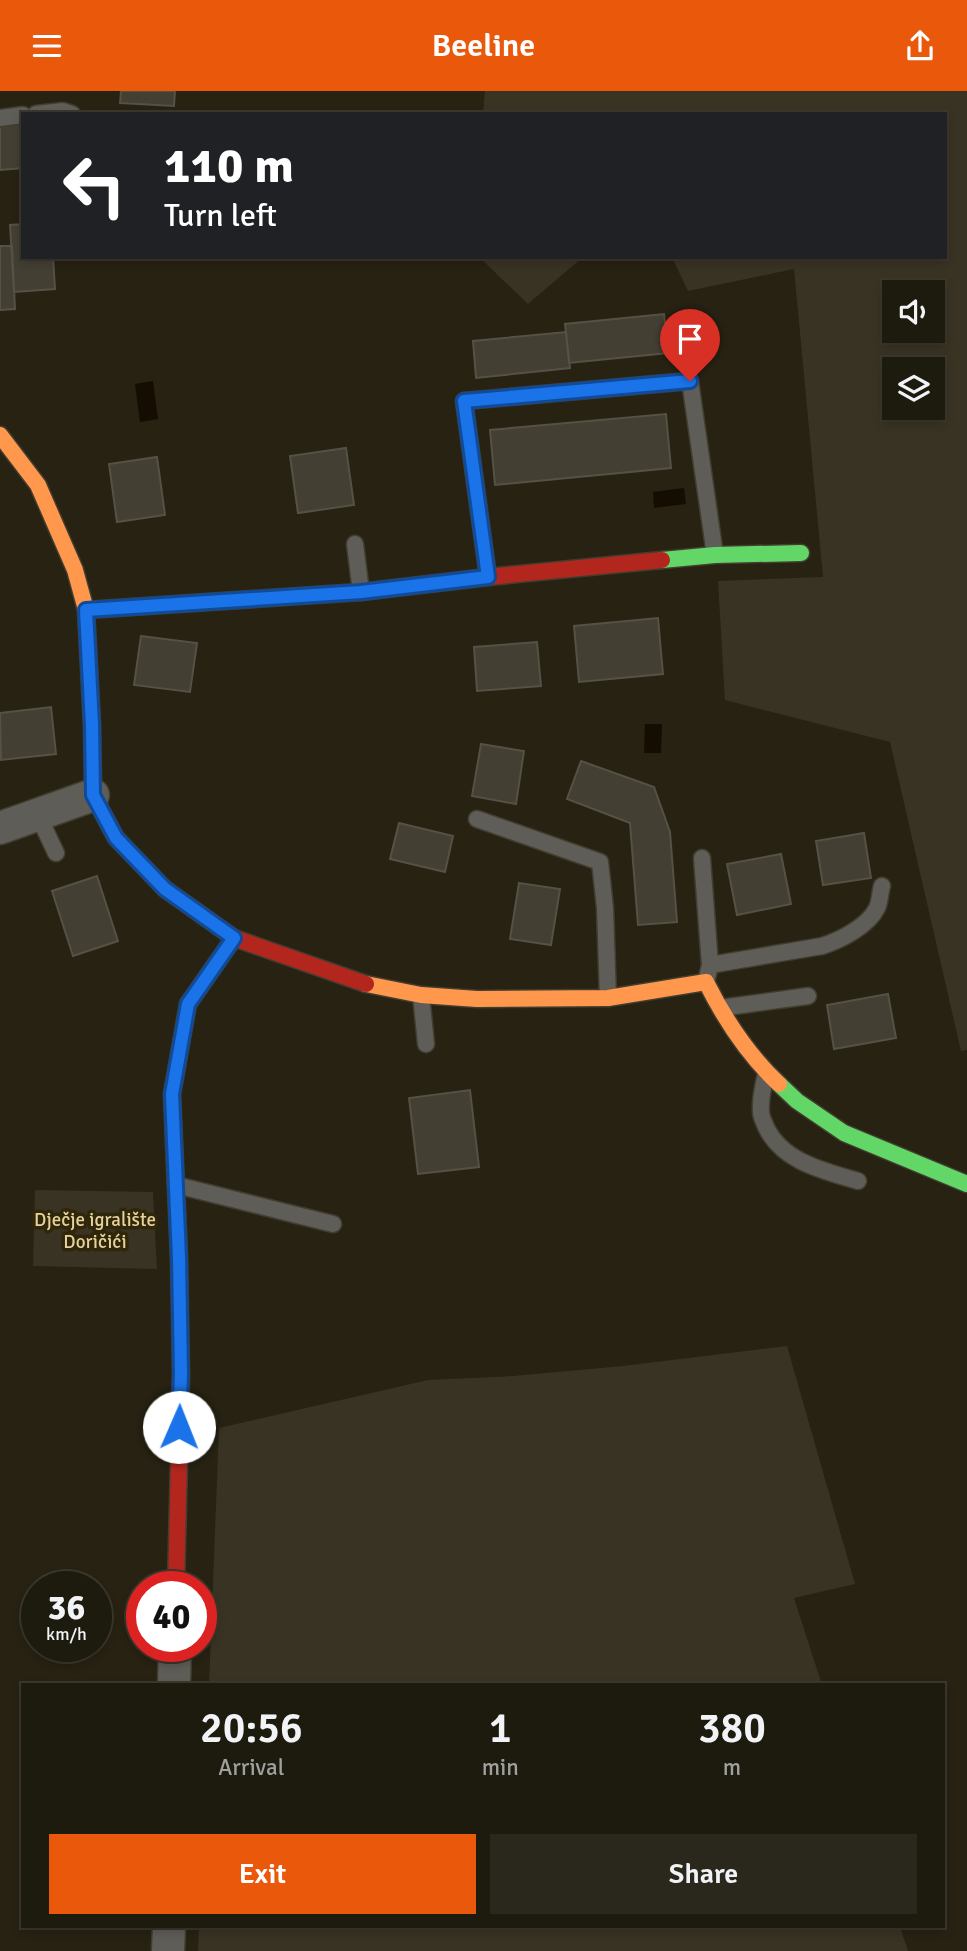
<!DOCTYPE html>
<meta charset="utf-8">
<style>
body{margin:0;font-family:Signika,sans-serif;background:#2a271c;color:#f1f3f6;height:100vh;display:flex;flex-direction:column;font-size:26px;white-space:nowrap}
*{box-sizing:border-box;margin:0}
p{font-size:23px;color:#a0a19e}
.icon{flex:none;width:38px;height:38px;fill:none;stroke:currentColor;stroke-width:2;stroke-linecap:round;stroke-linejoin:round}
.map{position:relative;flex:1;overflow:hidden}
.sheet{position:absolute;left:21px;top:1592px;width:924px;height:245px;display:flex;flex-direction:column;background:#1d1a0e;border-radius:0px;box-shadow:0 4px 10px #0003,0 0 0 2px #3b382e}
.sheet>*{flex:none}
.banner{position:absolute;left:21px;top:21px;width:926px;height:147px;border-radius:0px;box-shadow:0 4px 10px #0003,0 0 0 2px #3b382e;background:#202124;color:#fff;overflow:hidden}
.tools{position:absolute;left:882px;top:189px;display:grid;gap:14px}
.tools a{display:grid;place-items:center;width:63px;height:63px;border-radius:0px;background:#1d1a0e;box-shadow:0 4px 10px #0003,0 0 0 2px #3b382e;font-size:35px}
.speed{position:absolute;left:21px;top:1480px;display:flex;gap:14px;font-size:35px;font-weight:700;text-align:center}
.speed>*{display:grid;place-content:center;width:91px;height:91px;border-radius:50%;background:#1d1a0e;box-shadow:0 4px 10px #0003,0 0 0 2px #3b382e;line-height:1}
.speed small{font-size:18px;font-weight:400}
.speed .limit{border:10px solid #d22;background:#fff;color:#111}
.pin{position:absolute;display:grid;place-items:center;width:60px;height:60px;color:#fff;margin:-72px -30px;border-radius:50% 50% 50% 0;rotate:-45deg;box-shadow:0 0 7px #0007}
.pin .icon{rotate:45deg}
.me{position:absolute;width:77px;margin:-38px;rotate:1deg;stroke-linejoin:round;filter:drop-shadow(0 0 5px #0008)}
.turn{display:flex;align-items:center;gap:24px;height:147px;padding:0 28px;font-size:32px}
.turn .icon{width:91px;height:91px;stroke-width:2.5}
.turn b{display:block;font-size:49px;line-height:60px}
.eta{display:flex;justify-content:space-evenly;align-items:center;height:119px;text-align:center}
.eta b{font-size:42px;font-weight:600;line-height:49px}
.button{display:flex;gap:14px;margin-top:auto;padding:14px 28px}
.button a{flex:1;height:80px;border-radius:0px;background:#ea580c;color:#fff;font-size:28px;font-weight:600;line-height:80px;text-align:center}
.button a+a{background:#2a271c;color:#f1f3f6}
header{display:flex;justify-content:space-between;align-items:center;height:91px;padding:0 28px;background:#ea580c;color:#fff;font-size:32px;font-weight:600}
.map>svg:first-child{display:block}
.green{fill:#393323;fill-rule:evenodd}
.water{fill:#150d02}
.building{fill:#443f33;stroke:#555144;stroke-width:2}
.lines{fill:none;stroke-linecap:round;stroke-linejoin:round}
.lane-casing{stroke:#413d2f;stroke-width:19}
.street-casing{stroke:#413d2f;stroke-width:35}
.fast-casing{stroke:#413d2f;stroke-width:19}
.slow-casing{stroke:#413d2f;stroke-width:19}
.jam-casing{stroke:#413d2f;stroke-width:19}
.lane{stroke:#5f5d57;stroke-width:16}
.street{stroke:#5f5d57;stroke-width:32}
.fast{stroke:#63d668;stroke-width:16}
.slow{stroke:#ff974d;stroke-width:16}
.jam{stroke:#b3261e;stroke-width:16}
.route-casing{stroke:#114b97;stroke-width:18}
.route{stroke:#1a73e8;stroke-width:12}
.labels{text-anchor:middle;stroke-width:7;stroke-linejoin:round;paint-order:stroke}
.park-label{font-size:19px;fill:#e5d29d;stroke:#302609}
</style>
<header><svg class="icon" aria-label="menu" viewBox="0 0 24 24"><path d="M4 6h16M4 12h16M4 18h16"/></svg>Beeline<svg class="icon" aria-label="share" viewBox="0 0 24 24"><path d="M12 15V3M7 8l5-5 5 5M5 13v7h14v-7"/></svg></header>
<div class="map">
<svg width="967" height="1860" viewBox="0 0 967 1860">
<rect width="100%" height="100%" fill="#272212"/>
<path class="green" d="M485,0H967V959L961,960L890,651L725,609L718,490L823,486L794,178L688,200L672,166H945V23H483ZM933,201V240H894V201ZM933,278V317H894V278Z
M479,166H583L528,213Z
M35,1099L153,1101L157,1178L33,1175Z
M787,1255L855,1493L794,1507L822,1594H209L219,1337L428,1289L513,1285L623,1275Z
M199,1836H900L908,1860H198Z"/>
<path class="water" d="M153,290L158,328L140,331L135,293Z
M684,397L686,413L654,417L653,401Z
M645,633H662L661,662H644Z"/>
<path class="building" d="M121,0H175L174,15L120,12Z
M23,29V77L0,79V30Z
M23,133V166H53L55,198L14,201L10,134Z
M0,155H12L15,218L0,219Z
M664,223L668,262L569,272L565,233Z
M566,241L570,277L476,287L473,250Z
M666,323L671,377L495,394L490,339Z
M346,357L354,414L298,422L290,365Z
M157,366L165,424L117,431L109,373Z
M658,527L663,583L579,591L574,535Z
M141,545L197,552L190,601L134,594Z
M537,551L541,595L477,600L474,556Z
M51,616L56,663L1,669L0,622Z
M481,653L524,660L516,713L472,705Z
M581,670L654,696L670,741L677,831L638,834L630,732L567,708Z
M399,732L453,745L445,781L390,768Z
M864,742L871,787L823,794L816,750Z
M781,763L791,813L737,824L727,773Z
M97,785L118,850L73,865L52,800Z
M519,792L560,798L551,854L510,848Z
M888,903L896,947L834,958L827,914Z
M470,999L479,1076L418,1083L409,1007Z"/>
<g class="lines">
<g class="lane-casing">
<path id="lane" d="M36,23L63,20L72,23
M0,27L23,24
M355,453L361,501
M488,486L464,310L690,290L715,464
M38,724L56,762
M477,728L600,771L605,817L608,907
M702,767L710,874
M706,891L710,874L822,855C841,849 868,835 877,817C880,811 880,801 882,795
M421,904L426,953
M720,917L808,905
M766,983C763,995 760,1008 761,1021C761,1026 764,1031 766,1036C782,1071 825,1080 858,1090
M176,1094L333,1133"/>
</g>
<g class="street-casing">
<path id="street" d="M0,737L93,704
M174,1594L175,1556
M168,1860L169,1836"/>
</g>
<g class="fast-casing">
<path id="fast" d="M662,469L715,464L801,462
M177,975L188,913L234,847
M779,993L797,1010L844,1042L967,1093"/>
</g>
<g class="slow-casing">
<path id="slow" d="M0,344L38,394L75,479L86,519L92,634L93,693
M366,893L421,904L477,908L608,907L706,891C725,929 748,964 779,993"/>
</g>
<g class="jam-casing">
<path id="jam" d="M86,519L361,501L488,486L662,469
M93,693V704L116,747L165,798L234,847L366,893
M176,1496L181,1283L179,1167L172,1003L177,975"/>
</g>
<use href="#lane" class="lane"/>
<use href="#street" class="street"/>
<use href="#fast" class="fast"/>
<use href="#slow" class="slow"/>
<use href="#jam" class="jam"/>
</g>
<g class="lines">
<g class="route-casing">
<path id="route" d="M179,1336L181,1283L179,1167L172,1003L188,913L234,847L165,798L116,747L93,704L92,634L86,519L361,501L488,486L464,310L690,290"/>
</g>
<use href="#route" class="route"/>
</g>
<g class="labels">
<g class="park-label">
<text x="95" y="1135">Dječje igralište<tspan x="95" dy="22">Doričići</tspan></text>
</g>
</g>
</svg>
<div class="tools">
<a><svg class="icon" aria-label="sound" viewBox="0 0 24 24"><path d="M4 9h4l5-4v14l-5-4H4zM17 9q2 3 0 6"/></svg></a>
<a><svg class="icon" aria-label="layers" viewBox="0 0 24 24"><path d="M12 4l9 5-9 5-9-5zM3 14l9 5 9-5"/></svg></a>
</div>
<div class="speed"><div>36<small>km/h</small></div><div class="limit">40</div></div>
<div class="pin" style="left:690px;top:290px;background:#d93025"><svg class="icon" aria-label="arrive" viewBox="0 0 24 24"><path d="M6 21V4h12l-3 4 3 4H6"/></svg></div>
<svg class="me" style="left:179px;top:1336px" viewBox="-20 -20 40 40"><circle r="19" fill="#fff"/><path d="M0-13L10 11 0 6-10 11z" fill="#1a73e8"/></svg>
<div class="banner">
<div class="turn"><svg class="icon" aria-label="left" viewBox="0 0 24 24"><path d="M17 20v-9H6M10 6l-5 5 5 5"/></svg><div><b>110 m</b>Turn left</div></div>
</div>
<section class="sheet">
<div class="eta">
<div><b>20:56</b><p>Arrival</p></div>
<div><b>1</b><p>min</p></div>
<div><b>380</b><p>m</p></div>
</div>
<div class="button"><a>Exit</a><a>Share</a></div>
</section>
</div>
